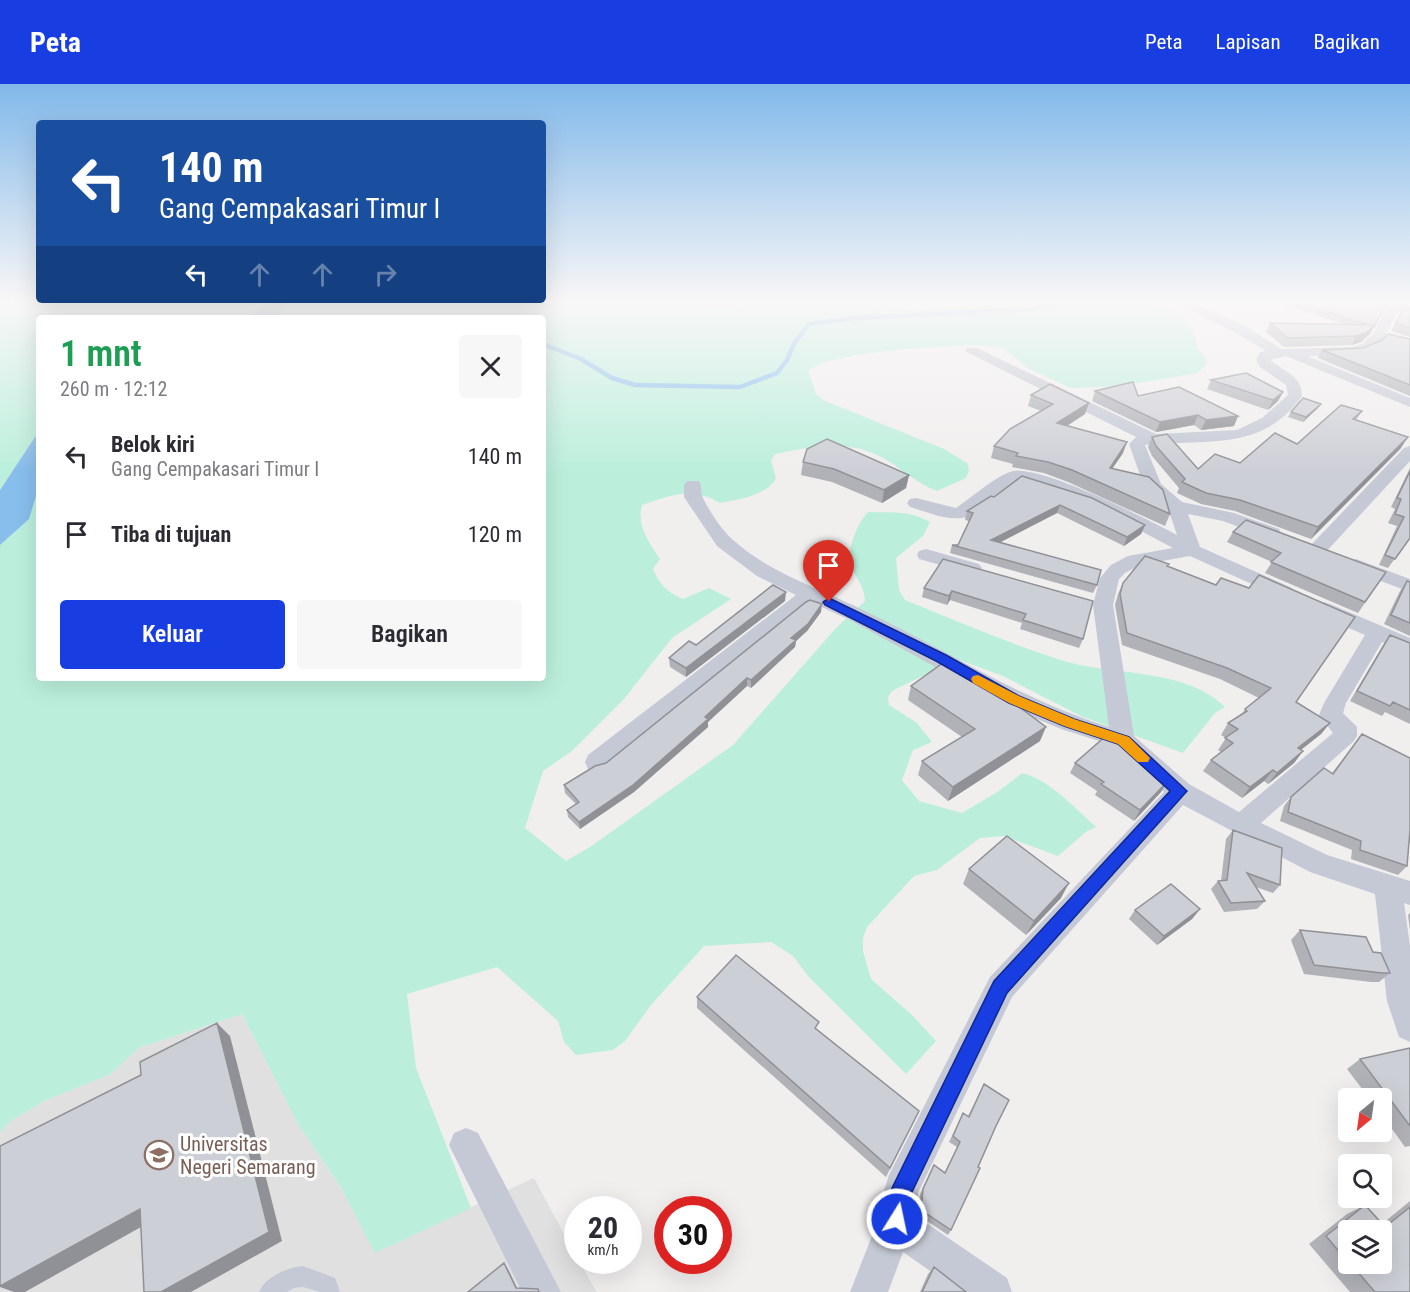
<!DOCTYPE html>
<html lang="id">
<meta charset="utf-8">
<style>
body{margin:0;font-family:"Roboto Condensed",sans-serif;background:#f7f7f7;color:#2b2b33;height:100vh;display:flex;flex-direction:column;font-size:22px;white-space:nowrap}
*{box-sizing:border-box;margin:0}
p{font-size:20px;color:#7c7c81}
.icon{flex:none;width:33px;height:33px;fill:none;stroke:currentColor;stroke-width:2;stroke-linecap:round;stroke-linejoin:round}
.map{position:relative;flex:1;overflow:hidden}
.drawer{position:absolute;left:36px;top:231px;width:510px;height:366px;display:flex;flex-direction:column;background:#fff;border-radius:6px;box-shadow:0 6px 24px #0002}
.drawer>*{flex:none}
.guide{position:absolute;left:36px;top:36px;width:510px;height:183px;border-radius:6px;box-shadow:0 6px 24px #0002;background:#1a4fa0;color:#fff;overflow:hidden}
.needle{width:39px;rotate:209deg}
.controls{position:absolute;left:1338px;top:1004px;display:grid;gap:12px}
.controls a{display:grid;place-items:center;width:54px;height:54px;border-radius:6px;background:#fff;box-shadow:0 6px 24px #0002;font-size:30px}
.speed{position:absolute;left:564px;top:1112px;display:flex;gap:12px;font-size:30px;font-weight:700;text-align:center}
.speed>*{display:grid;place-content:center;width:78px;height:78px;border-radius:50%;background:#fff;box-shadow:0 6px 24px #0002;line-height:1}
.speed small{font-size:15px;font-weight:400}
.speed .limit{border:9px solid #d22;background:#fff;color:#111}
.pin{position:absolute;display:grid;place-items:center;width:51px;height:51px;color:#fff;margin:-62px -26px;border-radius:50% 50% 50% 0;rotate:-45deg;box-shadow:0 0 6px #0007}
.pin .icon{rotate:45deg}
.me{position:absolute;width:66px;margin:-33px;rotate:10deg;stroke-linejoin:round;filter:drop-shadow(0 0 4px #0008)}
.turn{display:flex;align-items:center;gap:21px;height:126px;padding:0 24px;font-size:27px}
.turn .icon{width:78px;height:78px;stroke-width:2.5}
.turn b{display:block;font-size:42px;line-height:51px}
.lanes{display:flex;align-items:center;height:57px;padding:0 24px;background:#0003;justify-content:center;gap:30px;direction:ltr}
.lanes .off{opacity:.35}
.round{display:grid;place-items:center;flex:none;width:63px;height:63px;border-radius:6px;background:#f7f7f7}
.summary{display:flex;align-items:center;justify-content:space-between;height:102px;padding:0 24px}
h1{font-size:36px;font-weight:600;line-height:45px;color:#1e9e55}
.button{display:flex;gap:12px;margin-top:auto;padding:12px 24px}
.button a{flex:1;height:69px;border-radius:6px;background:#183de0;color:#fff;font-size:24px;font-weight:600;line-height:69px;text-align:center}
.button a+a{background:#f7f7f7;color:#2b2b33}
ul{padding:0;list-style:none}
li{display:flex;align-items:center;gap:18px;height:78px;padding:0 24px}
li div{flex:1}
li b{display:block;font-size:22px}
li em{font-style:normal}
header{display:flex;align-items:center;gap:36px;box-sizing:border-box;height:84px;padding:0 30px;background:#183de0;color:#fff}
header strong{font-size:28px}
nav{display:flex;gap:33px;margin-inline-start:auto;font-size:21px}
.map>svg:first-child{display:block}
.education{fill:#e1e0e0}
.green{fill:#bbefdc}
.water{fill:#88beec}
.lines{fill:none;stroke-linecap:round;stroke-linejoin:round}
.stream{stroke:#88beec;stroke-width:4.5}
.lane{fill:#c4c9d5;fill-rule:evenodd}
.street{fill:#c4c9d5;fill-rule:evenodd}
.wall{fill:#b0b2b8;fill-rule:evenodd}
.shaded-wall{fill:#909196}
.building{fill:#cdcfd6;stroke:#909196;stroke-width:1.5}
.route{fill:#183de0;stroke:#102892;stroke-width:1.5}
.slow{fill:#f59e0b}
.labels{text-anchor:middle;stroke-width:6;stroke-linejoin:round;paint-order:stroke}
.near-education-label{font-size:20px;fill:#785e54;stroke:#fff;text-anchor:start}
</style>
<header>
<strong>Peta</strong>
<nav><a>Peta</a><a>Lapisan</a><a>Bagikan</a></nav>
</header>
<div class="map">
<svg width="1410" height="1208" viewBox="0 0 1410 1208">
<rect width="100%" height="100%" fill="#f1eeee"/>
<path class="education" d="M242,930L299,1042L340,1102L375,1168L534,1094L578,1176L597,1208H0V1048L11,1037L44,1017L111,990L138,964Z"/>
<path class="green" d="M0,219H267L246,234H39V347L0,406Z
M290,219H694L725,221L764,219H874C893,230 950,226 970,219H1155L1184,234L1196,254L1197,264L1206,274L1207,280L1197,289L1187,291L1120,302L1071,304L1029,285L1003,264L976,261L901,265L856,271L824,278L808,286L816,310L823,316L944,365L967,379L969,386L966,394L937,407C913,398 899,381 877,371C843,355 810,363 775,370L771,377L776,394C767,412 738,415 720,419C691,402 672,411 642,421C636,442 649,458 660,475L653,485C660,501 667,508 683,515L709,504L731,515L672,554L624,615L572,667L543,687L525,744L566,777L590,763L733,661L836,544L865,517C864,500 856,496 851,481C846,466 858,438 868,428C891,429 909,426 930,438L923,452L896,474L899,506L905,516C957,537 1010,560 1064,577C1114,592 1186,584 1225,623L1215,629L1183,669L1083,633L1003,592L957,575L892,607L888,613L889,621L917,639L932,658L913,666L902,696L919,717L962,729L999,707L1022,689C1050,696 1075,724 1096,743L1087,747L1058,772L1004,752L980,754L937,786L914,792L867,843L863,854V867L871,895L912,931L936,957L906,990L808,892L793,872L771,858L704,862L651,921L625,957L613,966L576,971L564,958L558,937L497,883L407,910L416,984L471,1124L375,1169L340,1102L299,1042L242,930L138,964L111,990L44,1017L11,1037L0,1048V461L28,435L39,402V594H543V234H277L283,230Z"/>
<path class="water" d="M267,219H290C277,239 267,234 246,234Z
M39,347V402L29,435L0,461V406Z"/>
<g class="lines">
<path class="stream" d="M410,234H436
M543,260L581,275L612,294L635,301L740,303L777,289L787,276L795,258L809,240L855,234L1033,225L1061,219"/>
<path class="lane" d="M303,1182L335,1194L340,1208H320L303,1203L294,1204L287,1208H259C265,1193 288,1183 303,1182Z"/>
<path class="street" d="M1175,219H1191L1245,242L1281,265L1352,263L1362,260L1374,249L1384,228L1391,220L1410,219L1396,230L1385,252L1371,265L1354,271L1307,272L1410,314V323L1286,272L1270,276C1283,287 1302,291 1302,312C1269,358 1229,357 1178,359C1167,359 1156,359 1145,361L1161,400L1182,418L1234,429L1279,445L1281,449L1279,453L1272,455L1223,437L1188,430L1200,463L1292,504L1295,508L1292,512L1285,514L1278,512L1190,472L1140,481L1125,489L1119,495L1113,521L1134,652L1189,700L1239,728L1333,649L1319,631L1324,619L1365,551L1316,530L1313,525L1316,520L1323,518L1330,520L1410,554V569L1382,558L1346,619L1343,629L1357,643V652L1353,658L1261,739L1327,771L1410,797V821L1404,819L1410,862V958L1399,953L1387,917L1375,810L1310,788L1183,721L1012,913L918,1109L916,1132L1007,1194L1012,1208H960L903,1168L888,1208H850L879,1134L880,1119L889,1091L990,893L1164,708L1115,662L1061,645L1006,622L850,536L813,519L804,523L606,685L597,687L588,685L585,678L588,671L796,511L757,492L717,462L684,413V401L687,397H699C703,403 700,409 703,414C709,427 722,446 732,455C769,489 819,504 863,526C947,566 1019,615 1109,643L1093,521L1100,494L1111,481L1128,472L1173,464L1090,420L1024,398L1017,397L967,433C948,438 928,428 910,423L907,419L910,415L916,414L956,424C971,414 993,394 1010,388C1037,378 1149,436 1177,451L1168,424L1144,402L1129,360L1136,353L965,267L967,264H977L1156,350L1237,346L1262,334L1288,311L1286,301L1260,283L1256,276L1260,268L1266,267L1235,248Z
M1410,362V377L1324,470H1310L1308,466L1310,462L1404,364Z
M926,465L979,480L982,484L979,488L972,490L919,475L917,471L919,467Z
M1356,475L1410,495V508L1349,485L1346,481L1349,477Z
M466,1044L478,1049L561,1208H522L449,1061L454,1049Z"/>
</g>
<path class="wall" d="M1279,219H1375L1382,221L1386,220L1371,248L1361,258L1352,261L1284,263L1266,248L1270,239L1347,241Z
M1404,223L1410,224V253L1391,247Z
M1410,255V312L1318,274L1322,266L1363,264Z
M1211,296L1283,308L1278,317L1268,326L1207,305Z
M1095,307L1138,312L1238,332L1234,342L1201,346L1194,341L1156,348L1092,317Z
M1031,311L1085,330L1067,342L1123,369L1112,385L1170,430L1165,442L1068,398L1044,389L1012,383L1013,380L991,374L994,362L1041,327L1028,322Z
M1318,324L1303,338L1288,333L1291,328Z
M1362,327L1356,336L1401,364L1311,455L1235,427L1201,420L1177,409L1179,404L1152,372L1148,363L1152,353L1198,385L1240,379L1297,360Z
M803,378L909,391L906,404L882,419L832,398L801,391Z
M1410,384V454L1388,484L1379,481L1397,442L1388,439L1395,425L1391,423Z
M1022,392L1145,441L1141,450L1124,462L1057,429L1001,458L1097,501L1093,509L950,469L952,461H958L969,437L965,436L967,427L994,413Z
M1233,448L1386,488L1358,529L1265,489L1272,478L1227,458Z
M943,475L1083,555L1079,564L1020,545L1022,539L950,516L947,521L922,513L924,504Z
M1168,483L1296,618L1330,639L1321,650L1301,666L1303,667L1294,679L1268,700L1264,697L1242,714L1203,687L1211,676L1221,668L1218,666L1226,654L1221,651L1228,639L1242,630L1245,625L1259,614L1220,595L1122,561L1115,521L1118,510L1123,499Z
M1407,497L1410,498V552L1384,540L1400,507Z
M785,517L686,593L670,583L669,574Z
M821,528L807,547L796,557L795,563L751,604L747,602L708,638V643L634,708L580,745L568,733L567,726L576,720L565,709L564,701L606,679Z
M1390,551L1410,559V640L1385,628L1382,632L1350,617L1383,561Z
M911,602L1040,657L948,717L918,691L922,677L962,653L908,616Z
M1362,650L1410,674V759H1409L1407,782L1398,791L1351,775L1352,766L1280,737L1284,722L1291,713L1332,689Z
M1075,679L1161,708L1134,737L1095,711L1097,707L1070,689Z
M1233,746L1280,801L1273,809L1256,803L1265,817L1257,825L1224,828L1211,805L1218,797H1221L1226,755Z
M969,785L1061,814L1026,851L963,800Z
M1200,825L1192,835L1157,861L1129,835L1135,826Z
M1410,829V846L1408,831Z
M1300,846L1373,868L1390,889L1379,898H1371L1304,890L1291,856Z
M697,913L817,946L919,1027L886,1093L697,924Z
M1410,964V1062L1405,1063L1382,1031V1014H1369L1347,985L1360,975Z
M984,1000L996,1042L951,1146L948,1151L918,1131L920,1110L934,1081L945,1088L957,1063L949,1058L963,1029L968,1032Z
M1410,1117V1208H1350L1309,1160L1347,1130L1365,1121L1382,1140ZM1348,1146L1382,1179H1348Z
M934,1183L966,1208H920L928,1190Z"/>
<path class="shaded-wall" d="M1375,241L1370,250L1361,258L1352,261L1356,252Z
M1283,308L1278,317L1268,326L1273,316Z
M1089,319L1085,330L1054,350L1057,339Z
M1321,320L1318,324L1303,338L1306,333Z
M1198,331L1194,341L1156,348L1160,338Z
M1238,332L1234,342L1201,346L1206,336Z
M1408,353L1401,364L1311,455L1318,443Z
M1127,358L1123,369L1105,395L1110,384Z
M909,391L906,404L882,419L884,406Z
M1060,421L1057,429L989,464L991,456Z
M1145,441L1141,450L1124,462L1127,453Z
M952,507L950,516L947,521L949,512Z
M786,508L785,517L686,593V584Z
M822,520L821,528L807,547L796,557L795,563L751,604V596Z
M747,594V602L708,638V643L634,708L580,745L579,738L705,633Z
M1330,639L1321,650L1289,675L1298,664Z
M1046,643L1040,657L948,717L953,703Z
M1303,667L1294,679L1268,700L1277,689Z
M1273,686L1264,697L1242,714L1250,703Z
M1167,698L1161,708L1134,737L1140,726Z
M1069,799L1061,814L1026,851L1034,837Z
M1200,825L1192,835L1157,861L1164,852Z
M217,939L230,952L282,1157L191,1208H161Z
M140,1125L157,1134L25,1208H14L0,1203V1202Z
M504,1179L508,1185L519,1208L516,1204Z"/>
<path class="building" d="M1299,219H1375L1382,221L1386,220L1374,243L1373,242L1375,241H1369Z
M1404,223L1410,224V244L1396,239Z
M1270,239L1375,241L1366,249L1356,252L1288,254Z
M1388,250L1410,255V301L1322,266L1363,264L1382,256Z
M1246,289L1283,308L1273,316L1211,296Z
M1133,298L1138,312L1179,303L1238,332L1206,336L1198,331L1160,338L1095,307Z
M1050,300L1089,319L1057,339L1127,358L1110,384L1149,393L1163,406L1170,430L1072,386L1048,378L1016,372L1018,369L994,362L1010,345L1053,320L1031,311Z
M1303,314L1321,320L1306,333L1291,328Z
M1341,321L1362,327L1353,335L1408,353L1318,443L1240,416L1206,409L1182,398L1185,395L1156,362L1152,353L1167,350L1198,385L1215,370L1240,379L1275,349L1297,360Z
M827,355L909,391L884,406L834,385L803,378L807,365Z
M1410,387V454L1395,475L1385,471L1404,433L1395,430L1401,415L1397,414Z
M1022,392L1092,414L1145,441L1127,453L1060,421L991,456L1101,486L1097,501L952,461H958L973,429L967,427L991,412L994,413Z
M1246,436L1386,488L1365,518L1271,478L1281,469L1233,448Z
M1145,472L1169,480L1167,482L1216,501L1221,494L1249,504L1259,491L1355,533L1296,618L1330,639L1298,664L1303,667L1277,689L1273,686L1250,703L1211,676L1233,659L1225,654L1238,645L1228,639L1247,627L1245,625L1271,604L1227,584L1127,549L1120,510L1123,499Z
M943,475L1093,517L1083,555L1023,536L1026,530L952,507L949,512L924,504Z
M1407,497L1410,498V539L1391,531Z
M773,501L786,508L686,584L669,574L689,557L696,561Z
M810,516L822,520L808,540L791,554L796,556L751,596L747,594L705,633L708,635L633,701L579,738L567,726L579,718L564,701L595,682L606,679L806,518Z
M1390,551L1410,559V626L1393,618L1390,622L1357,607Z
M947,576L998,607L1046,643L953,703L922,677L975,645L911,602Z
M1362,650L1410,674V746L1407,782L1360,766L1361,757L1288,728L1291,713L1324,684L1333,690Z
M1107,651L1139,671L1167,698L1140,726L1101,700L1104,698L1075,679Z
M1233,746L1282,764L1280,801L1247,789L1265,817L1231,819L1218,797L1227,796Z
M1007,752L1069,799L1034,837L969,785Z
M1171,800L1200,825L1164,852L1135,826Z
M1300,846L1366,853L1373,868L1381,869L1390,889H1382L1314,881Z
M736,871L819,938L815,944L919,1027L890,1084L697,913Z
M217,939L269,1148L161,1208H144L140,1125L0,1202V1062L141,991L140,978Z
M1410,964V1042L1360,975Z
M984,1000L1009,1016L996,1042L978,1083L980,1084L951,1146L921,1126L923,1105L934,1081L945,1089L960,1058L953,1052L963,1029L969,1033Z
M1365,1121L1385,1143L1410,1123V1208H1375L1350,1179H1382V1146H1348V1178L1326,1152Z
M504,1179L516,1204L538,1205L539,1208H468Z
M934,1183L966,1208H922Z"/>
<linearGradient id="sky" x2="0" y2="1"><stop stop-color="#81b8ea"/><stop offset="0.56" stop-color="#f9f7f7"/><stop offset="1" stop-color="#f9f7f7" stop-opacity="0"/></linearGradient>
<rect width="1410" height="388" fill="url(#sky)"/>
<path class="route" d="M829,514L946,571L1019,612L1074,635L1129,653L1187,707L1007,909L912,1108L905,1143L897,1146L889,1143C883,1129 887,1118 892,1104L994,897L1170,707L1118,660L1064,642L1009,619L936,577L825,521L823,518Z"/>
<path class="slow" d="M978,591L1019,612L1074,635L1129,653L1150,674L1148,678H1138L1118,660L1064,642L1009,619L973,599L971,595L973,592Z"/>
<defs>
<g id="university-ring" transform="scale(1.5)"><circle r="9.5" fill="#fff" stroke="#8d6e63" stroke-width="1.5"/><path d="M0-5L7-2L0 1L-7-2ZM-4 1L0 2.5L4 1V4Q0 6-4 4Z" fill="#8d6e63"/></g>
</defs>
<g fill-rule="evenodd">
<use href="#university-ring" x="159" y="1071"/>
</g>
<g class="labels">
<g class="near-education-label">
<text x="180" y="1067">Universitas<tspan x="180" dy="23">Negeri Semarang</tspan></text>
</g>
</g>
</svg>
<div class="controls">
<a><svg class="needle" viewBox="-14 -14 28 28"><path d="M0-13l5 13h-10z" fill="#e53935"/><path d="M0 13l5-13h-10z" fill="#7c7c81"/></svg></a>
<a><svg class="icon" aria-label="search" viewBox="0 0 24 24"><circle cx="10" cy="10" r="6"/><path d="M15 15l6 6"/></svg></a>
<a><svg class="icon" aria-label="layers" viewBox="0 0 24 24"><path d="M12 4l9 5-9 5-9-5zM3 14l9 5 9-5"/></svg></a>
</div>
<div class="speed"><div>20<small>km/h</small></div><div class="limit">30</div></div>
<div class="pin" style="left:829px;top:518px;background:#d93025"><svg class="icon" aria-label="arrive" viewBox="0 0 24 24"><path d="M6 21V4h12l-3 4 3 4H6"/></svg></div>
<svg class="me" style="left:897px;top:1135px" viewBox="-20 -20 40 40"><circle r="17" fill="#183de0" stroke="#fff" stroke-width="3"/><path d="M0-11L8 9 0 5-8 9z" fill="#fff"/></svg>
<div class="guide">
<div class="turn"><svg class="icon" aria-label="left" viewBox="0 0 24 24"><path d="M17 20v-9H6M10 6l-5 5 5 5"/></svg><div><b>140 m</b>Gang Cempakasari Timur I</div></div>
<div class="lanes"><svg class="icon" aria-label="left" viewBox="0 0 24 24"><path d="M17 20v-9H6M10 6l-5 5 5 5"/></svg><svg class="icon off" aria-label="ahead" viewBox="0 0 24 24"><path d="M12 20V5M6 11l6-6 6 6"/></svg><svg class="icon off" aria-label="ahead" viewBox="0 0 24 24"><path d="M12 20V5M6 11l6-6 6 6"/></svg><svg class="icon off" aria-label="right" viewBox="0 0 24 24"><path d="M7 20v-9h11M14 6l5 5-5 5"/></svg></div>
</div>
<section class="drawer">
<div class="summary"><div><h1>1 mnt</h1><p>260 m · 12:12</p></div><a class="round"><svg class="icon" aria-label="close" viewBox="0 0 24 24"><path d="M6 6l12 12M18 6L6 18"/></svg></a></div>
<ul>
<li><svg class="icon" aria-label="left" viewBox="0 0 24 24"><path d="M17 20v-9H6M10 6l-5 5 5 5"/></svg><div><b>Belok kiri</b><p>Gang Cempakasari Timur I</p></div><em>140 m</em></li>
<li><svg class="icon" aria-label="arrive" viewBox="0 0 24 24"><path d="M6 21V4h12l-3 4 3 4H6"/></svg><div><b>Tiba di tujuan</b></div><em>120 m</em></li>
</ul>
<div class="button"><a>Keluar</a><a>Bagikan</a></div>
</section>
</div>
